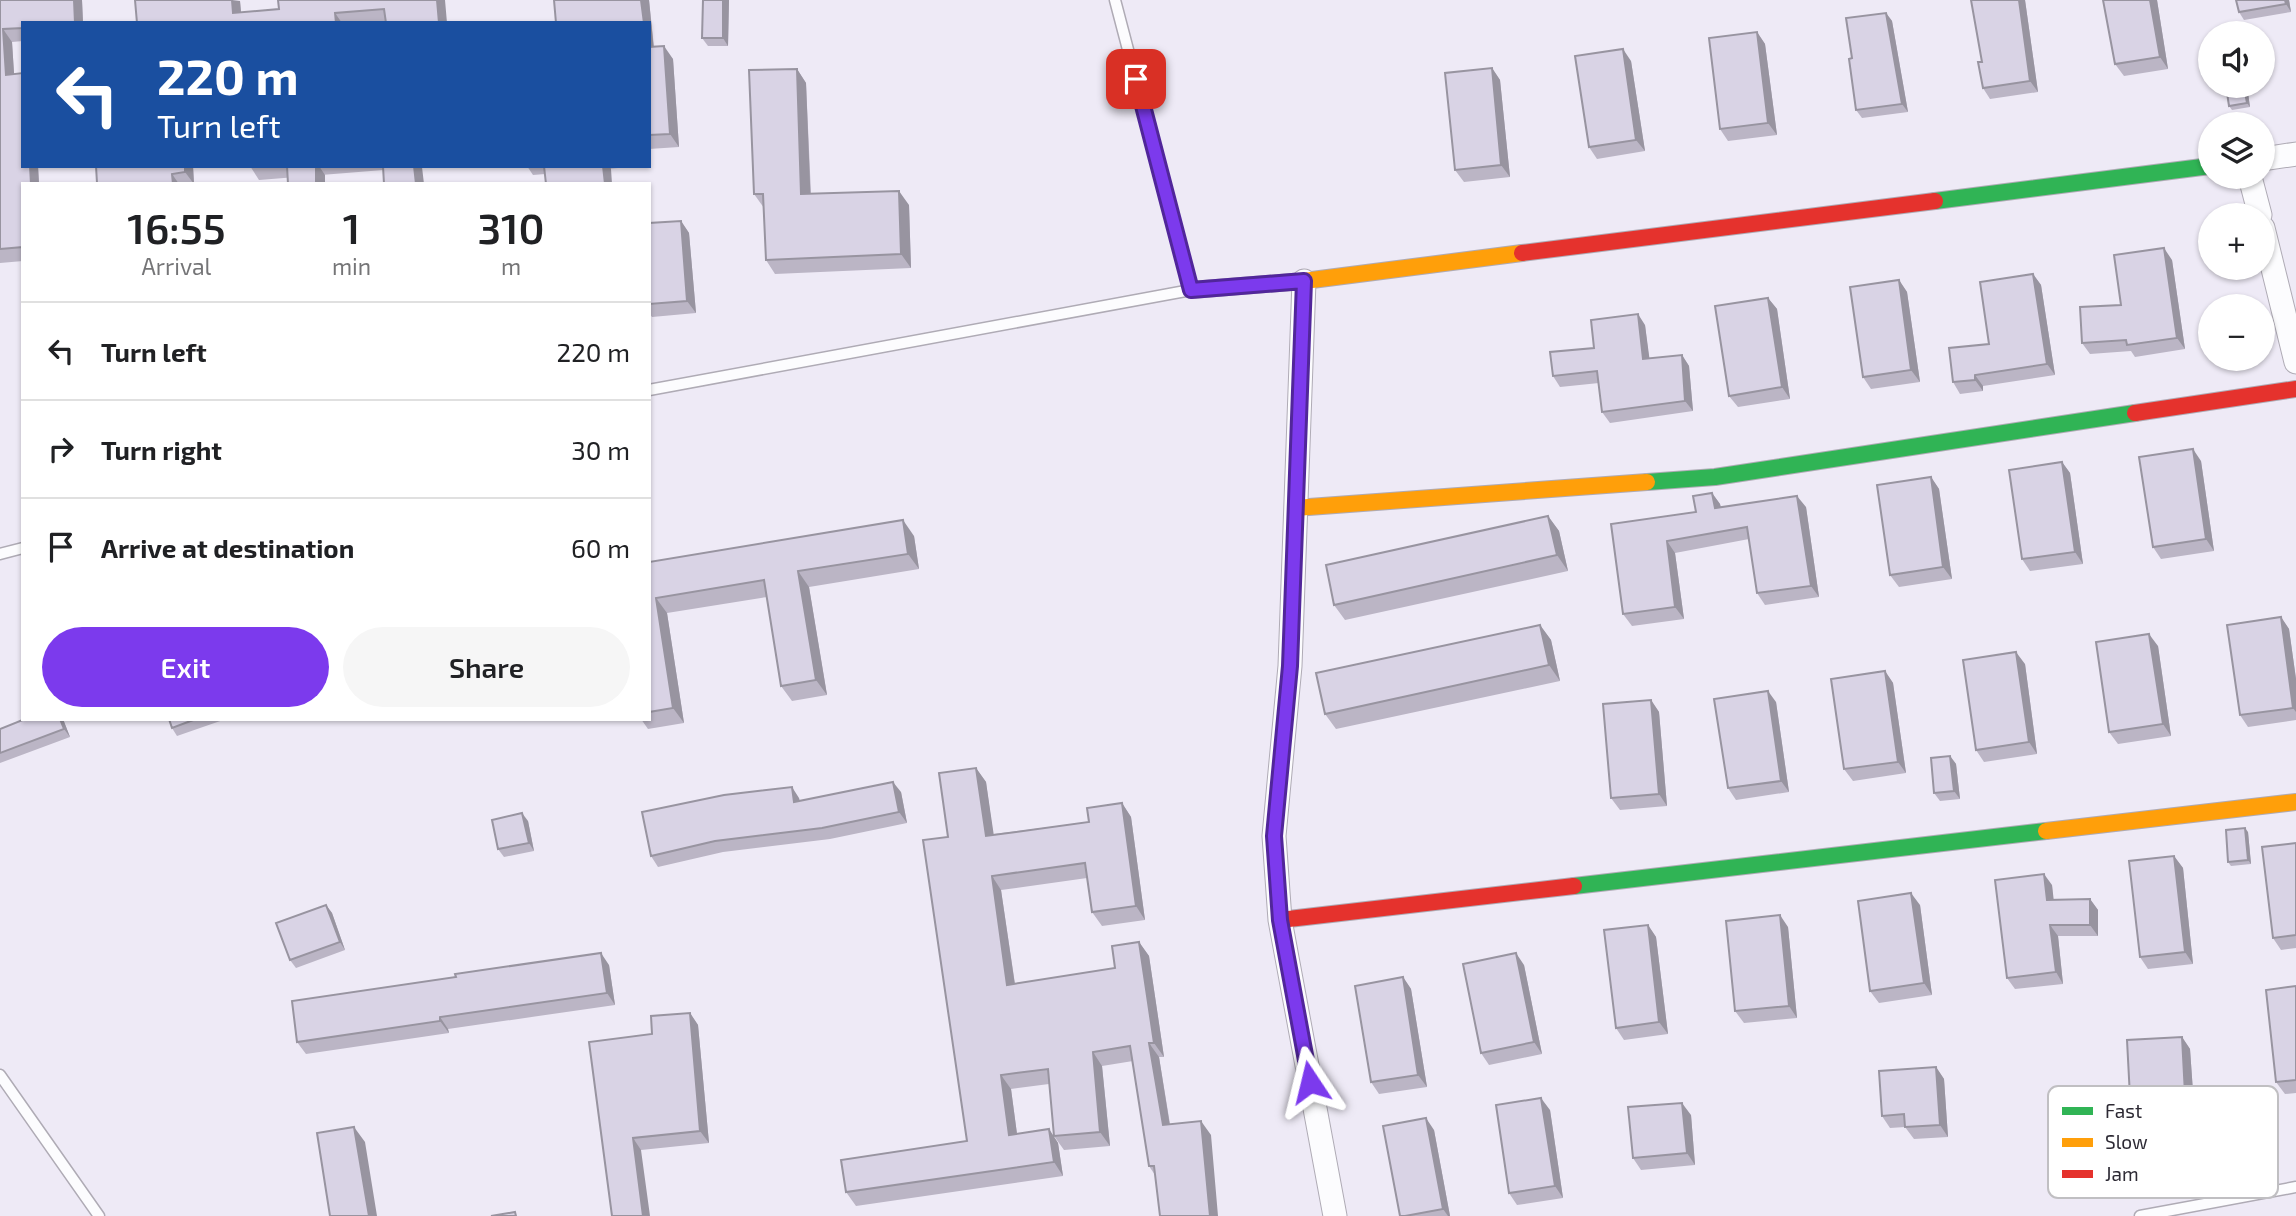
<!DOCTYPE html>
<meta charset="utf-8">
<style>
body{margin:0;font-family:"Exo 2",sans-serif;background:#f6f6f6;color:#202124;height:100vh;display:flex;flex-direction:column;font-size:26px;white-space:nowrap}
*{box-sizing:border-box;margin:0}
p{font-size:23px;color:#757577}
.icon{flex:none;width:38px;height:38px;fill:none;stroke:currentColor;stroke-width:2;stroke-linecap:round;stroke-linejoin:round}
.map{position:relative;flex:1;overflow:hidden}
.drawer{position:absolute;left:21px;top:182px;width:630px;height:539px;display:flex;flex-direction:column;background:#fff;border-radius:0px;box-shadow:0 2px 5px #0004}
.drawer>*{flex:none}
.hud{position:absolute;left:21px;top:21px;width:630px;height:147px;border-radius:0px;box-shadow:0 2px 5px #0004;background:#1a4fa0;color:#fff;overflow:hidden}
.fabs{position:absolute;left:2198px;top:21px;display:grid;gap:14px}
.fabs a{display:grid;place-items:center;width:77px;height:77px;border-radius:50%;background:#fff;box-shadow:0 2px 5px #0004;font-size:35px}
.pin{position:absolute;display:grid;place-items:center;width:60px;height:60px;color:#fff;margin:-30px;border-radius:14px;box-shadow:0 4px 10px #0006}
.me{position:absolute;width:77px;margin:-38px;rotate:350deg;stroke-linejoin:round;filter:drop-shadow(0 0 5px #0008)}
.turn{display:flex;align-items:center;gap:24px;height:147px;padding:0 21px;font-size:32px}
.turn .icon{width:91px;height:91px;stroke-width:2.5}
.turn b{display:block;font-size:49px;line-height:60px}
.eta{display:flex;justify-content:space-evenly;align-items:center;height:119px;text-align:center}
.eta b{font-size:42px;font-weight:600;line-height:49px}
.button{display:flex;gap:14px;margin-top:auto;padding:14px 21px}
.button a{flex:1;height:80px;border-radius:42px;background:#7c3aed;color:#fff;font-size:28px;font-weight:600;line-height:80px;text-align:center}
.button a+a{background:#f6f6f6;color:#202124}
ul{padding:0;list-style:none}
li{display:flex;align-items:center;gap:21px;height:98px;padding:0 21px;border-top:2px solid #e0e0e0}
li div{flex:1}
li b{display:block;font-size:26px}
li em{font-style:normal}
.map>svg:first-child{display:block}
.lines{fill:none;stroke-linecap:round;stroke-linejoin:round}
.lane-casing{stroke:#afabb5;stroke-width:13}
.street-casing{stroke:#afabb5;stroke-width:25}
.fast-casing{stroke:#afabb5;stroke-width:18}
.slow-casing{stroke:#afabb5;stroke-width:18}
.jam-casing{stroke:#afabb5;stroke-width:18}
.lane{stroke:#fcfcfe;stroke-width:10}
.street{stroke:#fcfcfe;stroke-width:23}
.fast{stroke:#30b455;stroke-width:16}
.slow{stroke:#ff9f0a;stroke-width:16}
.jam{stroke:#e5322d;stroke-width:16}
.wall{fill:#bbb5c5}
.shaded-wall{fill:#9894a0}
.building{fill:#d9d3e5;stroke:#9894a0;stroke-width:2}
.route-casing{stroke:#51269a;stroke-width:18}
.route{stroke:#7c3aed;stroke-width:12}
.key{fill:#fff;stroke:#c0bfc2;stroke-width:2}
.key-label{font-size:19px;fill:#2d2a34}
</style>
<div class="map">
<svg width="2296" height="1216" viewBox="0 0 2296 1216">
<rect width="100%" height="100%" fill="#eeeaf6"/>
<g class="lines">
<g class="lane-casing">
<path id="lane" d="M649,390L1191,290L1115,0
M0,554L23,548
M0,1075L99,1216
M2140,1216L2296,1187"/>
</g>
<g class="street-casing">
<path id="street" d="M2263,159L2296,154
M2250,177L2260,215
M2263,228L2296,362
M1304,281L1290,666L1274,836L1280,920L1335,1216"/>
</g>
<g class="fast-casing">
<path id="fast" d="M1935,201L2210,166
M1647,482L1715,477L2135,413
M1574,886L2046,831"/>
</g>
<g class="slow-casing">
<path id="slow" d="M1191,290L1304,281L1522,253
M1295,508L1647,482
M2046,831L2296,802"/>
</g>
<g class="jam-casing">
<path id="jam" d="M1522,253L1935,201
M2135,413L2296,389
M1280,920L1574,886"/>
</g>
<use href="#lane" class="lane"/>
<use href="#street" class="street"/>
<use href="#fast" class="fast"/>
<use href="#slow" class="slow"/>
<use href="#jam" class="jam"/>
</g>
<path class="wall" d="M0,0H82L83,23H23V41L12,42L14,74L23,166H38L39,184H23V261L0,263Z
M445,0L386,22L380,23H137L240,1L241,13Z
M649,0L654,47L673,59L679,147L649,149Z
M703,0H729L728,46H708L702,38Z
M1971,0H2025L2038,92L1990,99L1983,88L1982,62Z
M2157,0L2168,69L2124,76L2115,64Z
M2289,0L2291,12L2244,20L2239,12Z
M1886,13L1892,21L1908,112L1862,118L1856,110L1852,58Z
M1757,32L1765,44L1777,135L1728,141L1720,129Z
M1631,61L1645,151L1597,159L1589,147Z
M1492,68L1500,80L1510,177L1464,182L1455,170Z
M797,69L806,83L811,194L909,205L911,268L775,274L766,260L764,208L754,194Z
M2226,86H2247L2250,107L2232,110L2229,106Z
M96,166H193L194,184H85L97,183Z
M250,166H433L259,180Z
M527,166H618V168L533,175Z
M681,221L689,233L696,313L652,317L649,313V304Z
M2172,260L2185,349L2135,357L2131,351L2090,354L2082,343L2121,305Z
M2033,274L2041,285L2055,375L1983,386V391L1960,394L1953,382L1989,344Z
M1899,280L1907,292L1920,382L1871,389L1863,377Z
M1768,298L1777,309L1790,399L1738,407L1729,396Z
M1645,325L1649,359L1682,355L1689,366L1693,411L1610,423L1602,412L1599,383L1560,387L1553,376L1594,348Z
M2201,461L2214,551L2161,559L2153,547Z
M2062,462L2070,473L2083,564L2030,571L2022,559Z
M1931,477L1939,489L1952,579L1899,587L1890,575Z
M1712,493L1720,504L1721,507H1806L1819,597L1765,605L1757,593L1749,539L1675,553L1684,619L1632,626L1623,614L1611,524L1696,512Z
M1548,516L1559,531L1568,571L1345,620L1334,605Z
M914,536L919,569L809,587L827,695L792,701L781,686L767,597L667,613L684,723L648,729L641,719H649V562Z
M2281,617L2289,629L2296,679V720L2248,727L2240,715Z
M1540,625L1551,640L1560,681L1336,729L1325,714Z
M2158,646L2171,736L2118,744L2109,732Z
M2025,664L2037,754L1984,762L1976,750Z
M1885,671L1893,683L1906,773L1853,781L1844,769Z
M1651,700L1659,712L1667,806L1620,810L1611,798Z
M1776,702L1789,792L1736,800L1728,788Z
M63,719L70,737L0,763V729Z
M169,719H226L177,736L172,728Z
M1950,756L1956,764L1960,799L1940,801L1934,793Z
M976,768L986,782L993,834L1089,822L1122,803L1131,817L1145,920L1102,926L1092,912L1087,878L1001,890L1015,984L1115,968L1139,942L1149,956L1164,1057H1159L1170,1124L1211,1135L1155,1175L1149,1166L1133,1061L1102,1066L1110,1146L1064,1150L1054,1136L1049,1084L1011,1089L1017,1134L1049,1129L1058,1143L1063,1176L856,1206L846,1192L967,1141L948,837Z
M901,792L907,823L830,839L723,852L658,867L651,856L799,798L800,801Z
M528,821L534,851L504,857L498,849Z
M2248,832L2251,864L2231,866L2228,862Z
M2296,843V948L2281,950L2273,938Z
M2174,856L2183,868L2193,964L2148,969L2140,957Z
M2052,885L2053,900L2090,899L2098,910V936H2058L2063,984L2015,989L2007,978Z
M326,905L332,913L345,950L296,968L290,960Z
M1920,905L1932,995L1879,1003L1870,991Z
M1648,925L1656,937L1668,1034L1624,1040L1616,1028Z
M1788,927L1797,1018L1744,1023L1735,1011Z
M609,965L615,1005L448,1029L449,1033L306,1054L297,1042Z
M1524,965L1542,1054L1489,1065L1481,1053Z
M1403,977L1411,989L1427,1087L1379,1094L1371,1082Z
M2296,986V1093L2285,1094L2276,1082Z
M690,1013L698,1025L709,1143L641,1150L612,1216L652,1034Z
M2182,1037L2190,1049L2194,1106L2138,1109L2130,1097Z
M1936,1067L1944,1079L1948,1137L1914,1139L1905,1127L1890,1128L1882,1116Z
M1550,1110L1563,1198L1517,1205L1509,1193Z
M1691,1115L1695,1165L1641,1170L1633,1158Z
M2147,1123L2150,1127L2154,1156L2133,1159L2130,1154Z
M1434,1130L1450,1216H1400Z"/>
<path class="shaded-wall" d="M74,0H82L83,23H75Z
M232,0L240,1L242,23L233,13Z
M437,0H445L447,23H439Z
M641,0H649L655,61L649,53V23H644Z
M723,0H729L728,46L723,38Z
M2019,0H2025L2038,92L2030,81Z
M2150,0H2157L2168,69L2160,57Z
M2285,0H2289L2291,12L2286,4Z
M335,13L342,23H336Z
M1886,13L1892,21L1908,112L1902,104Z
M3,29L12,42L15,88L6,75Z
M1757,32L1765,44L1777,135L1768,123Z
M664,46L673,59L679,147L670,134Z
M1623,49L1631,61L1645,151L1636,140Z
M1492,68L1500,80L1510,177L1501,165Z
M797,69L806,83L811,208L801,194Z
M2244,86H2247L2250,107L2247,103Z
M30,166H38L39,184H31Z
M185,166H193L194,184L185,172Z
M316,166H319L325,175V184H316Z
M414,166L422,167L424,184H416Z
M603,166H610L611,169L612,184H605Z
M172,174L179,184H173Z
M899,191L909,205L911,268L901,254Z
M681,221L689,233L696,313L687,301Z
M2164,248L2172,260L2185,349L2177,338Z
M2033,274L2041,285L2055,375L2047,364Z
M1899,280L1907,292L1920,382L1911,370Z
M1768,298L1777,309L1790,399L1782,387Z
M1638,314L1645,325L1651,370L1643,359Z
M1682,355L1689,366L1693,411L1685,401Z
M1975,375L1983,386V391L1975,380Z
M2193,449L2201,461L2214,551L2206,539Z
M2062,462L2070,473L2083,564L2075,552Z
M1931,477L1939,489L1952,579L1943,567Z
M1712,493L1720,504L1723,520L1715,508Z
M1797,496L1806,507L1819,597L1811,586Z
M1548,516L1559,531L1568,571L1557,555Z
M903,520L914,536L919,569L908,554Z
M1667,541L1675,553L1684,619L1675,607Z
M798,571L809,587L827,695L816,680Z
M656,598L667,613L684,723L673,708Z
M2281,617L2289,629L2296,679V712L2293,708Z
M1540,625L1551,640L1560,681L1549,665Z
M2149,634L2158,646L2171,736L2163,724Z
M2016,652L2025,664L2037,754L2029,742Z
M1885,671L1893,683L1906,773L1898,762Z
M1768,691L1776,702L1789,792L1781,781Z
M1651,700L1659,712L1667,806L1659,794Z
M60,719H63L70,737L64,729Z
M1950,756L1956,764L1960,799L1954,791Z
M976,768L986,782L996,850L986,836Z
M893,782L901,792L907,823L899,812Z
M792,787L799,798L801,813L794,802Z
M1122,803L1131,817L1145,920L1136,906Z
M522,813L528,821L534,851L529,843Z
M2245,828L2248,832L2251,864L2248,860Z
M2174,856L2183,868L2193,964L2185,952Z
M2044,874L2052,885L2055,911L2047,900Z
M992,876L1001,890L1017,999L1007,985Z
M1911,893L1920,905L1932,995L1924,983Z
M2090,899L2098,910V936L2090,925Z
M326,905L332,913L345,950L340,942Z
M1780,915L1788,927L1797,1018L1789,1006Z
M1648,925L1656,937L1668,1034L1659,1022Z
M2050,925L2058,936L2063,984L2056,972Z
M1139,942L1149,956L1164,1057L1154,1043Z
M601,953L609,965L615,1005L607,993Z
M1516,953L1524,965L1542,1054L1534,1042Z
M1403,977L1411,989L1427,1087L1418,1075Z
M690,1013L698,1025L709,1143L700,1131Z
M440,1017L448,1029L449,1033L440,1021Z
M2182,1037L2190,1049L2194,1106L2185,1094Z
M1149,1043L1159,1057L1172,1139L1163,1125Z
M1093,1052L1102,1066L1110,1146L1100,1132Z
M1936,1067L1944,1079L1948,1137L1940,1125Z
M1001,1075L1011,1089L1019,1149L1009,1135Z
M1541,1098L1550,1110L1563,1198L1555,1186Z
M1682,1103L1691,1115L1695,1165L1687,1153Z
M1426,1118L1434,1130L1450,1216H1448L1443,1209Z
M1201,1121L1211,1135L1218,1216H1210Z
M2147,1123L2150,1127L2154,1156L2151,1152Z
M354,1127L365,1142L377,1216H369Z
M1049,1129L1058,1143L1063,1176L1054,1162Z
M633,1138L641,1150L650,1216H643Z"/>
<path class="building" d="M0,0H74L75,23H23V28L3,29L6,75L23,73V166H30L31,184H23V247L0,249Z
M135,0H232L233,13L279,9L278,0H437L439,23H386L384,9L335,13L336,23H137Z
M554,0H641L644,23H556Z
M703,0H723V38H702Z
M1971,0H2019L2030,81L1983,88L1978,62H1982Z
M2103,0H2150L2160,57L2115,64Z
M2236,0H2285L2286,4L2239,12Z
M1886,13L1902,104L1856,110L1849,59L1852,58L1846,18Z
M1757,32L1768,123L1720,129L1709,38Z
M664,46L670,134L649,135V47Z
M1623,49L1636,140L1589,147L1575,56Z
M1492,68L1501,165L1455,170L1445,73Z
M797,69L801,194L899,191L901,254L766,260L763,194H754L749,70Z
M2226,86H2244L2247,103L2229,106Z
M96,166H185V172L172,174L173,184H85L97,183Z
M287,166H316V184H288Z
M383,166H414L416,184H384Z
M544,166H603L605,184H546Z
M681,221L687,301L649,304V223Z
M2164,248L2177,338L2127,345L2126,340L2082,343L2080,307L2121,305L2114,255Z
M2033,274L2047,364L1975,375V380L1953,382L1949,348L1989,344L1980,282Z
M1899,280L1911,370L1863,377L1850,287Z
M1768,298L1782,387L1729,396L1715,306Z
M1638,314L1643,359L1682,355L1685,401L1602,412L1597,371L1553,376L1550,352L1594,348L1591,320Z
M2193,449L2206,539L2153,547L2139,457Z
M2062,462L2075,552L2022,559L2009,470Z
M1931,477L1943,567L1890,575L1877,485Z
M1712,493L1715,508L1797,496L1811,586L1757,593L1747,527L1667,541L1675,607L1623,614L1611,524L1696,512L1693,496Z
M1548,516L1557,555L1334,605L1326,565Z
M903,520L908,554L798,571L816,680L781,686L764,580L656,598L673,708L649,712V562Z
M2281,617L2293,708L2240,715L2227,625Z
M1540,625L1549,665L1325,714L1316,673Z
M2149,634L2163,724L2109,732L2096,642Z
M2016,652L2029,742L1976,750L1963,660Z
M1885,671L1898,762L1844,769L1831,679Z
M1768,691L1781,781L1728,788L1714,699Z
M1651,700L1659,794L1611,798L1603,704Z
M25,719H60L64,729L0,753V729Z
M169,719H196L172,728Z
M1950,756L1954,791L1934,793L1931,758Z
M976,768L986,836L1089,822L1087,808L1122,803L1136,906L1092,912L1085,863L992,876L1007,985L1115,968L1112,946L1139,942L1154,1043H1149L1163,1125L1201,1121L1210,1216H1160L1154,1166H1149L1130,1046L1093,1052L1100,1132L1054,1136L1048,1069L1001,1075L1009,1135L1049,1129L1054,1162L846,1192L841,1160L967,1141L923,840L948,837L939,773Z
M893,782L899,812L822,828L715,841L651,856L642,812L724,795L792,787L794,802Z
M522,813L529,843L498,849L492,820Z
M2245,828L2248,860L2228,862L2226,830Z
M2296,843V935L2273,938L2262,847Z
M2174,856L2185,952L2140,957L2129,861Z
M2044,874L2047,900L2090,899V925H2050L2056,972L2007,978L1995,880Z
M1911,893L1924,983L1870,991L1858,901Z
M326,905L340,942L290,960L276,923Z
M1780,915L1789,1006L1735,1011L1726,921Z
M1648,925L1659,1022L1616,1028L1604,930Z
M601,953L607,993L440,1017V1021L297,1042L292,1001L456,977L455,974Z
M1516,953L1534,1042L1481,1053L1463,964Z
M1403,977L1418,1075L1371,1082L1355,986Z
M2296,986V1080L2276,1082L2266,990Z
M690,1013L700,1131L633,1138L643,1216H612L589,1042L652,1034L651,1016Z
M2182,1037L2185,1094L2130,1097L2127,1040Z
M1936,1067L1940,1125L1905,1127L1904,1114L1882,1116L1879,1071Z
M1541,1098L1555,1186L1509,1193L1496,1105Z
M1682,1103L1687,1153L1633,1158L1628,1107Z
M1426,1118L1443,1209L1405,1216H1400L1383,1126Z
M354,1127L369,1216H330L317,1133Z
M515,1212L516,1216H491Z"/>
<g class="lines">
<g class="route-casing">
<path id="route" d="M1136,79L1191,290L1304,281L1290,666L1274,836L1280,920L1310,1082"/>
</g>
<use href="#route" class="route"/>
</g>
<rect x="2048" y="1086" width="230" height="112" rx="10" class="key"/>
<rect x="2062" y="1107" width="31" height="8" fill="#30b455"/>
<rect x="2062" y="1138" width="31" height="9" fill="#ff9f0a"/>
<rect x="2062" y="1170" width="31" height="8" fill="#e5322d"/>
<g class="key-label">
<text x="2105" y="1118">Fast</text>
<text x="2105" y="1149">Slow</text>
<text x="2105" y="1181">Jam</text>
</g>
</svg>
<div class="fabs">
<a><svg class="icon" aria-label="sound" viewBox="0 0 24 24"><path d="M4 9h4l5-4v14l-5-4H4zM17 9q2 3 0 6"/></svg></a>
<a><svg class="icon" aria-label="layers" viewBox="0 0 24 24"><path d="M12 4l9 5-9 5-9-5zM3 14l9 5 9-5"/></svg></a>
<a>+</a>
<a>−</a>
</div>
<div class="pin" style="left:1136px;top:79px;background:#d93025"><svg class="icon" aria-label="arrive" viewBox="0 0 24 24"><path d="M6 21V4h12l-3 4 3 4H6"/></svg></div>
<svg class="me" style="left:1310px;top:1082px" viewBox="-20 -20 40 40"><path d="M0-17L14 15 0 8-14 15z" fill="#7c3aed" stroke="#fff" stroke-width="4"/></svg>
<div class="hud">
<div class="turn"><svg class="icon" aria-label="left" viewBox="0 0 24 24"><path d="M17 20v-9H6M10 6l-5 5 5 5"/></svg><div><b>220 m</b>Turn left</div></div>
</div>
<section class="drawer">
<div class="eta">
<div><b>16:55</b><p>Arrival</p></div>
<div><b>1</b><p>min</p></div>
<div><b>310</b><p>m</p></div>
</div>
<ul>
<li><svg class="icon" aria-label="left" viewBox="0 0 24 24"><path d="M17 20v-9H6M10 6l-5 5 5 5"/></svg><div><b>Turn left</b></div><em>220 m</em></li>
<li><svg class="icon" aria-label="right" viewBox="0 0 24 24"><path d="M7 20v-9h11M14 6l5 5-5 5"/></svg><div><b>Turn right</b></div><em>30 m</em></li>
<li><svg class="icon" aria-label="arrive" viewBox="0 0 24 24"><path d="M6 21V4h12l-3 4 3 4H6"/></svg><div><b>Arrive at destination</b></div><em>60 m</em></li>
</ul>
<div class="button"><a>Exit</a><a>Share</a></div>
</section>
</div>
